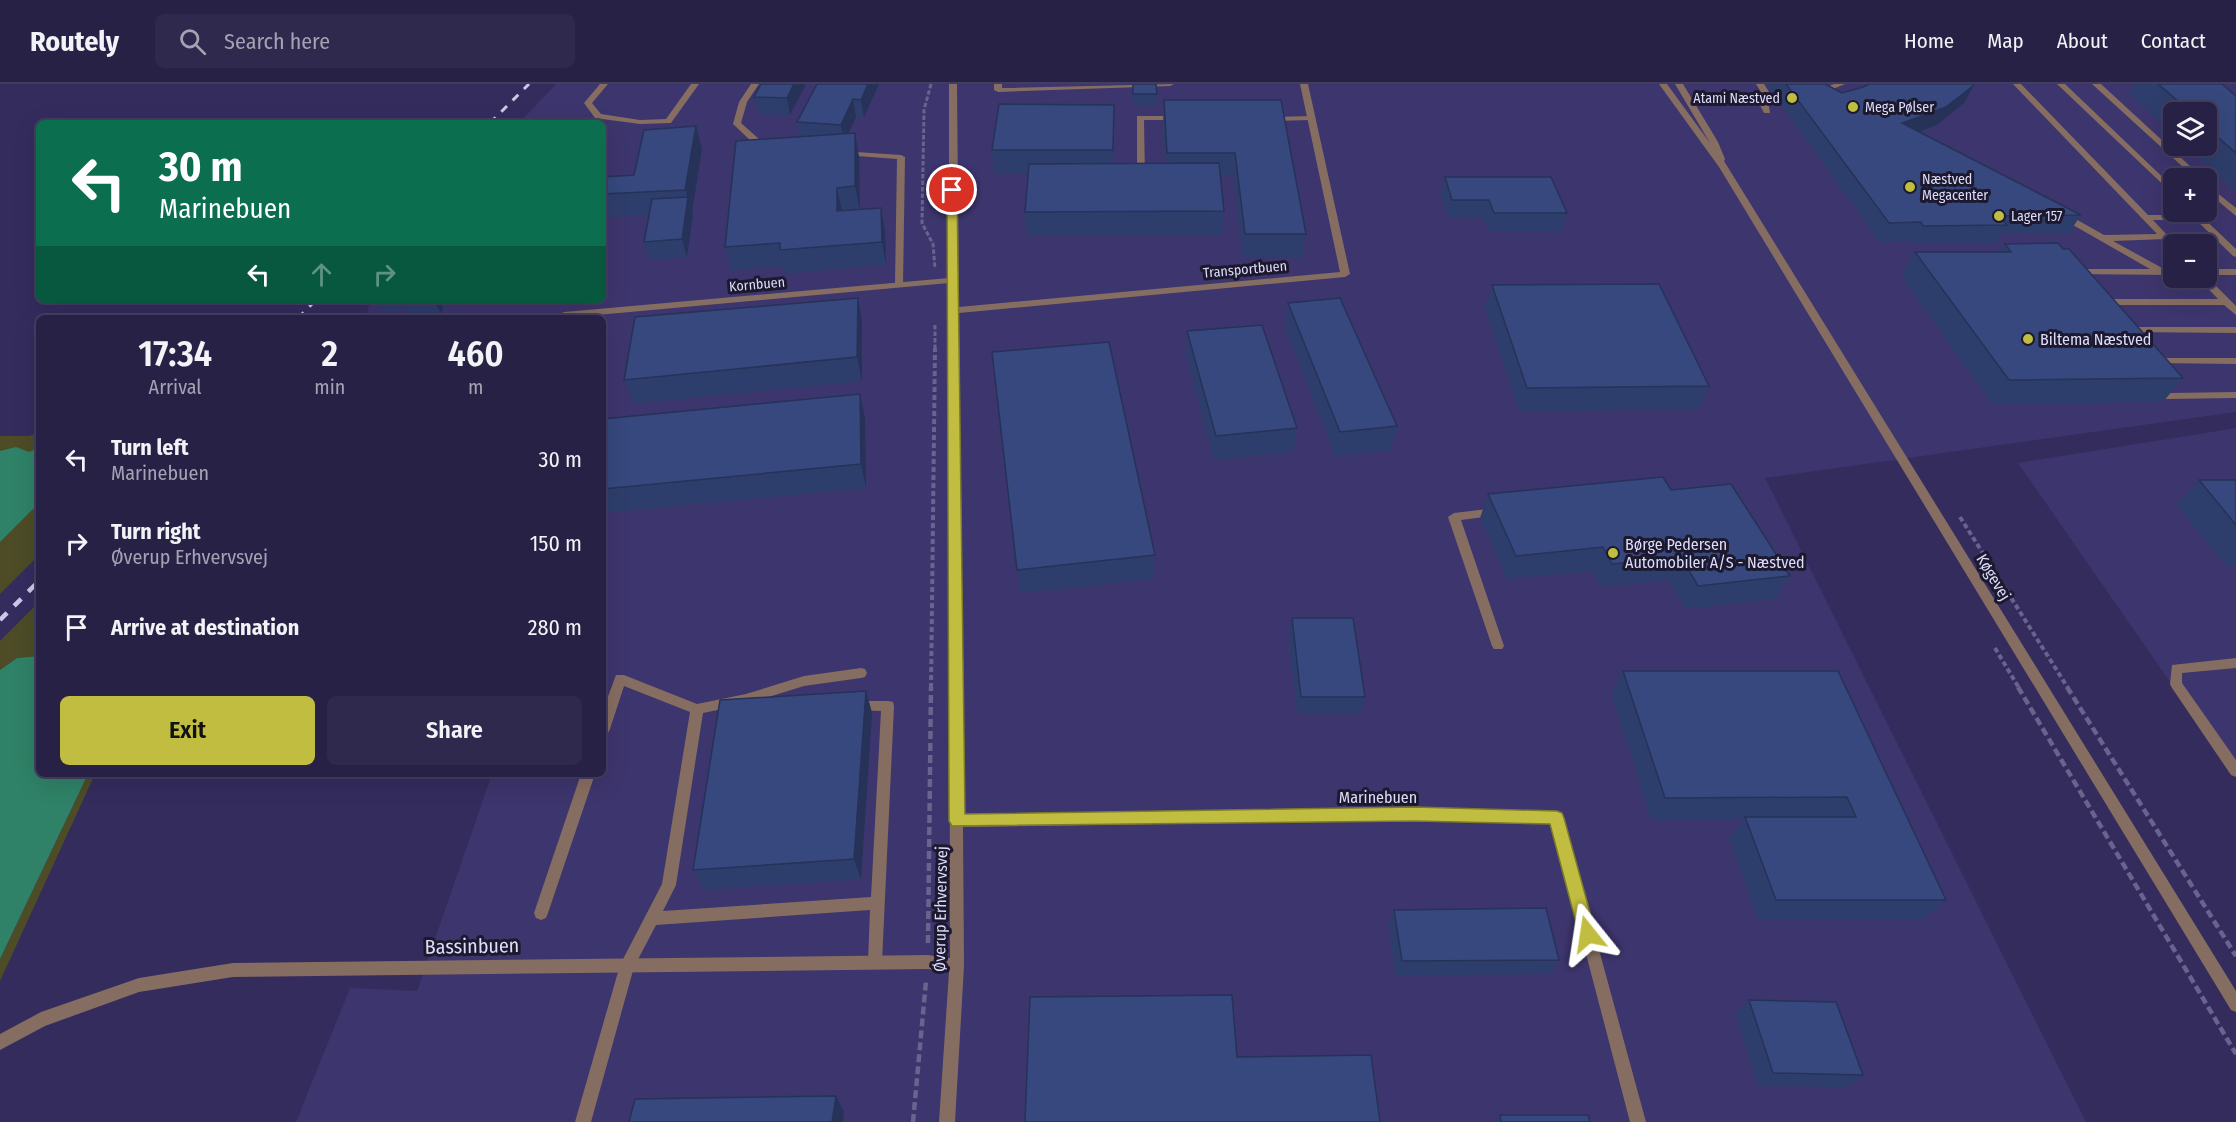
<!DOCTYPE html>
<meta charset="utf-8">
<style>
body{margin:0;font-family:"Fira Sans Condensed",sans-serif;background:#2f294d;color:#f1f3f6;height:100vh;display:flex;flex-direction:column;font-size:22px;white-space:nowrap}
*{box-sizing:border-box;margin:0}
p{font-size:20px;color:#a4a3b3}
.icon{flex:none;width:33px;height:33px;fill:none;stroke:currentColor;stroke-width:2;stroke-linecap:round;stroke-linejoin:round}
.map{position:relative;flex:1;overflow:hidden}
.sheet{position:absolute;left:36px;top:231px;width:570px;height:462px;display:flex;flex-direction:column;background:#272146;border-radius:9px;box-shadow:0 6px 24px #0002,0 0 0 2px #433e5f}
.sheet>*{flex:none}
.banner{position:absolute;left:36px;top:36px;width:570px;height:183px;border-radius:9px;box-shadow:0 6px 24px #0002,0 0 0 2px #433e5f;background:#0b6e4f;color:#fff;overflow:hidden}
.fabs{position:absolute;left:2163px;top:18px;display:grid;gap:12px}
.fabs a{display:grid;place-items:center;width:54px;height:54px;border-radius:9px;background:#272146;box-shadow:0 6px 24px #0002,0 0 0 2px #433e5f;font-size:30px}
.pin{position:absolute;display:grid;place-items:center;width:51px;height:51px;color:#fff;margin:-26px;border:3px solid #fff;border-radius:50%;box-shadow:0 2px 6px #0007}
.me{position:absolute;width:66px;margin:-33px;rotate:345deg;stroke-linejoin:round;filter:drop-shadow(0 0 4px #0008)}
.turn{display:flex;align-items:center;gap:21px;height:126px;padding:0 24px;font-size:27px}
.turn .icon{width:78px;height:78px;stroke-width:2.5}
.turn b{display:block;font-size:42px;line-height:51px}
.lanes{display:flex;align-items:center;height:57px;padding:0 24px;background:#0003;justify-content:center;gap:30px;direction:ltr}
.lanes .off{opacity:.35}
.eta{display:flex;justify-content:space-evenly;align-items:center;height:102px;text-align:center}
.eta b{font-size:36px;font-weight:600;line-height:42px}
.action{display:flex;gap:12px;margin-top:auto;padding:12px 24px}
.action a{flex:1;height:69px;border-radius:9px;background:#c1bd40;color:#111;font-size:24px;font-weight:600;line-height:69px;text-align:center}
.action a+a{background:#2f294d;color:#f1f3f6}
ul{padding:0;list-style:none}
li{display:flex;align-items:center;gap:18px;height:84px;padding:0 24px}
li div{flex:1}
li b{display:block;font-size:22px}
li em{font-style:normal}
header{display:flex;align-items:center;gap:36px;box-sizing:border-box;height:84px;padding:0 30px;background:#272146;border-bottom:2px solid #433e5f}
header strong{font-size:28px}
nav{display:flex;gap:33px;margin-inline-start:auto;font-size:21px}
.search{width:420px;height:54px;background:#2f294d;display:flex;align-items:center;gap:15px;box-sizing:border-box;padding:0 21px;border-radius:9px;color:#a4a3b3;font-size:22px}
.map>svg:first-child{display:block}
.built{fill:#3d356d;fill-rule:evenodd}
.green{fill:#4d4c27}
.water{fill:#2f8267}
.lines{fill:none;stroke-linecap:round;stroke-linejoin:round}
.path-far2{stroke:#69638e;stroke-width:3;stroke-dasharray:4.5 2;stroke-linecap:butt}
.path-far1{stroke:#69638e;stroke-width:4;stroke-dasharray:5 3;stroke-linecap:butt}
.path{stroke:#69638e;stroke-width:4.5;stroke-dasharray:8 4;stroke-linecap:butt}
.service{fill:#866d61;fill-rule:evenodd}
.minor{fill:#866d61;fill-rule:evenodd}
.tertiary{fill:#866d61;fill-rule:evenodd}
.rail-far1{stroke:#cac9e9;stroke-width:3;stroke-dasharray:8 8;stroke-linecap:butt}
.rail{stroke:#cac9e9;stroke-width:4.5;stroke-dasharray:10 10;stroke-linecap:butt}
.wall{fill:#2e3e6c}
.shaded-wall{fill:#263258}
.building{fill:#36487d;stroke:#263258;stroke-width:1.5}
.route{fill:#c1bd40;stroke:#7d7b2a;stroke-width:1.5}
.poi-dot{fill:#c1bd40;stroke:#1c192f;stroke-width:2}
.labels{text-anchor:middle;stroke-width:6;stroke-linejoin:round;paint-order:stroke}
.far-poi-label{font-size:14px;fill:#dddcfa;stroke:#1c192f;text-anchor:start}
.far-street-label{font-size:14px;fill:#dddcfa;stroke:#1c192f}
.poi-label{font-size:16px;fill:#dddcfa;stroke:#1c192f;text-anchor:start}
.street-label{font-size:16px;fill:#dddcfa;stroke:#1c192f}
.near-street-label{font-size:20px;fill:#dddcfa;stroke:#1c192f}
</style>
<header>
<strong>Routely</strong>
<div class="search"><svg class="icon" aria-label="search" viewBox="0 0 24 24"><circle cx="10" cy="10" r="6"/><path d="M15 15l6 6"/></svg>Search here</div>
<nav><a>Home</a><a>Map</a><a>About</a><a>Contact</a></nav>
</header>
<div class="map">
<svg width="2236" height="1038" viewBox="0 0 2236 1038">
<rect width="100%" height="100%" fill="#342c5d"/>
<path class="built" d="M556,0H2236V328L1765,394L2086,1038H296L350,904L417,907L492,690H603V234H365L371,216H603V39H519ZM2174,28H2206V62H2174ZM2174,94H2206V128H2174ZM2174,160H2206V194H2174Z
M2236,344V693L2018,379Z"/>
<path class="green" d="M39,349V471L0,510V352H29Z
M39,518V572L17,574L0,586V557Z
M88,690H95L0,897V875Z"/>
<path class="water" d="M16,363L29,368L39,364V419L0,458V367Z
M39,572V690H88L0,875V586L17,574Z"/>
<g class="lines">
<path class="path-far2" d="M931,0L924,26L922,139L933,160L935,185
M935,265V240"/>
<path class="path-far1" d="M1960,433L2068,604
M1995,564L2019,604
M931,604L935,264"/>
<path class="path" d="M2018,603L2236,970
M2067,603L2236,872
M928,859L931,603
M913,1038L926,897"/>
<path class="service" d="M600,0H608L592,19L601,30L640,36L666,35L691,0H699L671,39L640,40L595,34L584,19Z
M751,0H759L747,18L741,39L759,55L762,64H767V68H755L752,58L733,40L739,18Z
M994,0H1002V4L1174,0L1170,2L998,8L994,6Z
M1756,0H1764L1776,19L1769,22L1770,29H1764L1760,21L1767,18Z
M1812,0H1821L1827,3L1834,0H1845L1826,8Z
M2013,0H2021L2148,131H2201L2202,133L2198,136H2153L2167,151V155L2113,157L2164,185H2174V191L2072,190V186L2075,185H2150L2059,133V129H2065L2104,151L2157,150Z
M2092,0H2101L2203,94H2195Z
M1137,32H1178L1182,34L1178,36H1144L1145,96L1141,99L1137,96Z
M1314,32V36H1311L1271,37L1267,35L1271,33Z
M841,67L901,71L905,73L903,203H897L895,201L897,75L844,71H841Z
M2206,100L2236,124V132L2206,107Z
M2206,185H2236V191H2206Z
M2206,192L2236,222V231L2224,221H2108L2103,218L2108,215H2218L2198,194Z
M2132,243H2236V249L2129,248L2127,246Z
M2159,274H2236V280L2155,279V275Z
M2158,298L2162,299L2170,309L2236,308V314L2167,315L2163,314L2153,301Z
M1496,424L1500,425L1502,428L1500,431L1461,436L1504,562L1502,565H1494L1492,562L1448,433L1454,429Z
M2236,574V584L2182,589V599L2236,676V693L2231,691L2172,604L2170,600L2172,581Z
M861,584L865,585L867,589L865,593L861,594L804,602L746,620L703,629L676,801L663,827L871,813L881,627L850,626L849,622L850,618L855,617H888L893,618L894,622L882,878L880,883L875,885L870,883L868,878L870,826L656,841L634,883L591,1038H575L620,881L662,800L690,628L624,602L610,645L608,649L603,650V626L616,591H624L697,620L746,610L804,592Z
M581,690H595L548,829L546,834L541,836L536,834L534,829Z"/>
<path class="minor" d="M949,0H957L959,223L1340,188L1300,0H1308L1350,190L1345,193L959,229L963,731L1415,724L1557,728L1562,730L1646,1038H1630L1552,740L1415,736L963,743L964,882L955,1038H939L949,888L928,885L233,893L139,908L45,942L0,966V950L41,928L139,894L233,879L928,871L950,874L949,199L564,234L559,231L564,228L949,194Z
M2057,0H2065L2174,104V111Z
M2188,128H2197L2236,165V173L2233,172Z"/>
<path class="tertiary" d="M1659,0H1667L1710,59L1675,0H1683L1718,58L1725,75L1724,77L2236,907V928L2231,926L1719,83Z"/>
<path class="rail-far1" d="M490,39L529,0
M298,234L316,216"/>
<path class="rail" d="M0,536L39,497"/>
</g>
<path class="wall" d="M761,0H806L790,31L758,30L754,13Z
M817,0H879L864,33H856L848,49L859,72L860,125L885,147L886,181L786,190L784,182L731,187L725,163L800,53L797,38Z
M1133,0L1157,10L1156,22H1133Z
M1766,0H1825L1842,9L1964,19L1937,41L1918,48L2081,131L2069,149L2002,150L1996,160H1913L1910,157H1879Z
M2134,0H2222L2236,12V108L2185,62H2206V28H2174V51L2128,9Z
M1164,16H1281L1306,150L1302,173H1243L1233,92H1220L1224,127L1222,151H1027L1025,128L1028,89H994L992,66L1114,21L1113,79H1165L1163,39Z
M696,42L702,65L692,128L693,131L687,173L650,176L644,158L649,131L603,133V93L634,91Z
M1445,93L1567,129L1561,147H1489L1484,134H1448L1441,111Z
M2005,160L2183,294L2163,318L1992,320L1901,192L1915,168H1999Z
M1492,201L1709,302L1698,326L1519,327L1485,224Z
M858,214L862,238V297L634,320L624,296Z
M375,216H528L443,223L441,230L410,233L406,226L382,228Z
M1288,219L1397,342L1391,366L1335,372L1285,243Z
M1187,247L1297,344L1293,368L1214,376L1186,271Z
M995,292L1155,471L1154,495L1020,509Z
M865,334L866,404L603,429V335Z
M2199,396H2236V482H2226L2176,420Z
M1671,406L1790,492L1775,515L1685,525L1669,496L1601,503L1593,487L1508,495L1480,434L1488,410Z
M1292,534L1365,613L1360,630H1297L1289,552Z
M1623,587H1838L1946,816L1923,835H1758L1729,754L1744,735H1651L1611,610Z
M866,607L872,629L861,795L704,806L693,786Z
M1394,826L1559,876L1549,890L1396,892L1388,841Z
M1749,916L1863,991L1846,1003L1758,1002L1735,930Z
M1500,1031L1590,1038H1495Z"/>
<path class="shaded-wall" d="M794,0H806L790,31L787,14Z
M868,0H879L864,33L861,16Z
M1974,1L1964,19L1937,41L1893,57L1902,39Z
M853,15L856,33L844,58L841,41Z
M696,42L702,65L692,128L693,131L687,173L682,155L688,114L685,106Z
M855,49L859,72L860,126L855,102Z
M837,104L842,127H837Z
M881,124L885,147L886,181L882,158Z
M858,214L862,238V297L857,273Z
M434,216H439L443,223L441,230Z
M860,310L865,334L866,404L861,380Z
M866,607L872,629L861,795L854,775Z
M836,1012L844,1028L843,1038H832Z"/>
<path class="building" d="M761,0H794L787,14L754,13Z
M817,0H868L861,16L853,15L841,41L797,38Z
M1133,0H1156L1157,10H1133Z
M1786,0H1825L1842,9L1863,3L1869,0H1974V1L1946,23L1902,39L2081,131L1999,132L2007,141L1923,142L1921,138L1889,139Z
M2158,0H2222L2236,12V69L2206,43V28H2191Z
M1164,16H1281L1306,150H1245L1235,69H1167Z
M999,20L1114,21L1113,66H992Z
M696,42L685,106L603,110V93L634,91L644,46Z
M855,49V102L837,104V127L881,124L882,158L780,166V159L725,163L736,57Z
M1219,79L1224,127L1025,128L1029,80Z
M1445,93H1551L1567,129H1494L1489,116H1452Z
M688,113L682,155L644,158L652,115Z
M2058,159L2063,165H2069L2183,294L2009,296L1915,168H2011L2005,160Z
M1659,200L1709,302L1527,304L1492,201Z
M858,214L857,273L624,296L635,233Z
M1340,214L1397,342L1340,348L1288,219Z
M1262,241L1297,344L1216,352L1187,247Z
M1109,258L1155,471L1017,486L992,268Z
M860,310L861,380L603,405V335Z
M1663,393L1671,406L1731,400L1790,492L1698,502L1681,473L1612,480L1603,463L1516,472L1488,410Z
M2199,396H2236V441Z
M1292,534H1353L1365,613H1301Z
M1623,587H1838L1946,816H1776L1745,733H1856L1847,713L1665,714Z
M866,607L854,775L693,786L720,616Z
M1546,824L1559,876L1402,877L1394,826Z
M1232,911L1237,973L1371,971L1380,1038H1025L1030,913Z
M1749,916L1836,918L1863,991L1773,989Z
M836,1012L832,1038H629L635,1015Z
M1500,1031H1588L1590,1038H1501Z"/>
<path class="route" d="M952,103L957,106L965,730L1415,723L1557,727L1562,729L1564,734L1596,850L1594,855L1588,858L1582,855L1579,850L1550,740L1415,737L952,742L949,737L947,106Z"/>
<g class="poi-dot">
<circle cx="1792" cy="14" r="6"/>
<circle cx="1853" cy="23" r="6"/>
<circle cx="1910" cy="103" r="6"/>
<circle cx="1999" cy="132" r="6"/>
<circle cx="2028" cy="255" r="6"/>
<circle cx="1613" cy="469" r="6"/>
</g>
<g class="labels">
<g class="far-poi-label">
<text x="1780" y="19" text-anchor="end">Atami Næstved</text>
<text x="1865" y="28">Mega Pølser</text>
<text x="1922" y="100">Næstved<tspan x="1922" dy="16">Megacenter</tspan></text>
<text x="2011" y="137">Lager 157</text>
</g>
<g class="far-street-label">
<text transform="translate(1245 185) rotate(-5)" y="5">Transportbuen</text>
<text transform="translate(757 200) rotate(-5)" y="5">Kornbuen</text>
</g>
<g class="poi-label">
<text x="2040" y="261">Biltema Næstved</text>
<text x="1625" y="466">Børge Pedersen<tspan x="1625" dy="18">Automobiler A/S - Næstved</tspan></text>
</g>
<g class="street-label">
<text transform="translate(1994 493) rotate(59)" y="6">Køgevej</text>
<text x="1378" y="719">Marinebuen</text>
<text transform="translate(940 825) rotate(-89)" y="6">Øverup Erhvervsvej</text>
</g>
<g class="near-street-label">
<text transform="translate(472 862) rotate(-1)" y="7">Bassinbuen</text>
</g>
</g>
</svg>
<div class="fabs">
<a><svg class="icon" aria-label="layers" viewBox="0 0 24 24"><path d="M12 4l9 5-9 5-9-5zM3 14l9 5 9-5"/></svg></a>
<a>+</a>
<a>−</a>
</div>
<div class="pin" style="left:952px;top:106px;background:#d93025"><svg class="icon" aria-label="arrive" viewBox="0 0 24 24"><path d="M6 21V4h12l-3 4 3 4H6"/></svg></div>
<svg class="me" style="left:1588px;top:850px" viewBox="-20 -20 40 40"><path d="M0-17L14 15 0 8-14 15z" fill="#c1bd40" stroke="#fff" stroke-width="4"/></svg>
<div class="banner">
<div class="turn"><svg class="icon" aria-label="left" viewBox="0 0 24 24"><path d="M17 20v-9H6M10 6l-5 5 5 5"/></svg><div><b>30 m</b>Marinebuen</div></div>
<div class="lanes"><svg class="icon" aria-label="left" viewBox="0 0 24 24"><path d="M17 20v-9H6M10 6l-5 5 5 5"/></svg><svg class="icon off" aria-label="ahead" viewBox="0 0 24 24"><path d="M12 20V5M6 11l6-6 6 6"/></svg><svg class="icon off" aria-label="right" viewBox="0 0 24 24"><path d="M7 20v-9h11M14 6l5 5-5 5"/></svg></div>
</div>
<section class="sheet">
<div class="eta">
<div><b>17:34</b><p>Arrival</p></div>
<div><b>2</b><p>min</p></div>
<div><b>460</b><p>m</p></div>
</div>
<ul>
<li><svg class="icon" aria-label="left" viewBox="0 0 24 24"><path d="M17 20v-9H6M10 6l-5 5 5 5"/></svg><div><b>Turn left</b><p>Marinebuen</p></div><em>30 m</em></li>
<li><svg class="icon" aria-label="right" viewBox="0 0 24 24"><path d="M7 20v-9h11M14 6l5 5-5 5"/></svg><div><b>Turn right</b><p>Øverup Erhvervsvej</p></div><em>150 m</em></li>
<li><svg class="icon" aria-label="arrive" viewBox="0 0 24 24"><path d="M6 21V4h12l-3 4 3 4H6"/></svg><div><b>Arrive at destination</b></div><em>280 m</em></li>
</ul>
<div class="action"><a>Exit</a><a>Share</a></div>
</section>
</div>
